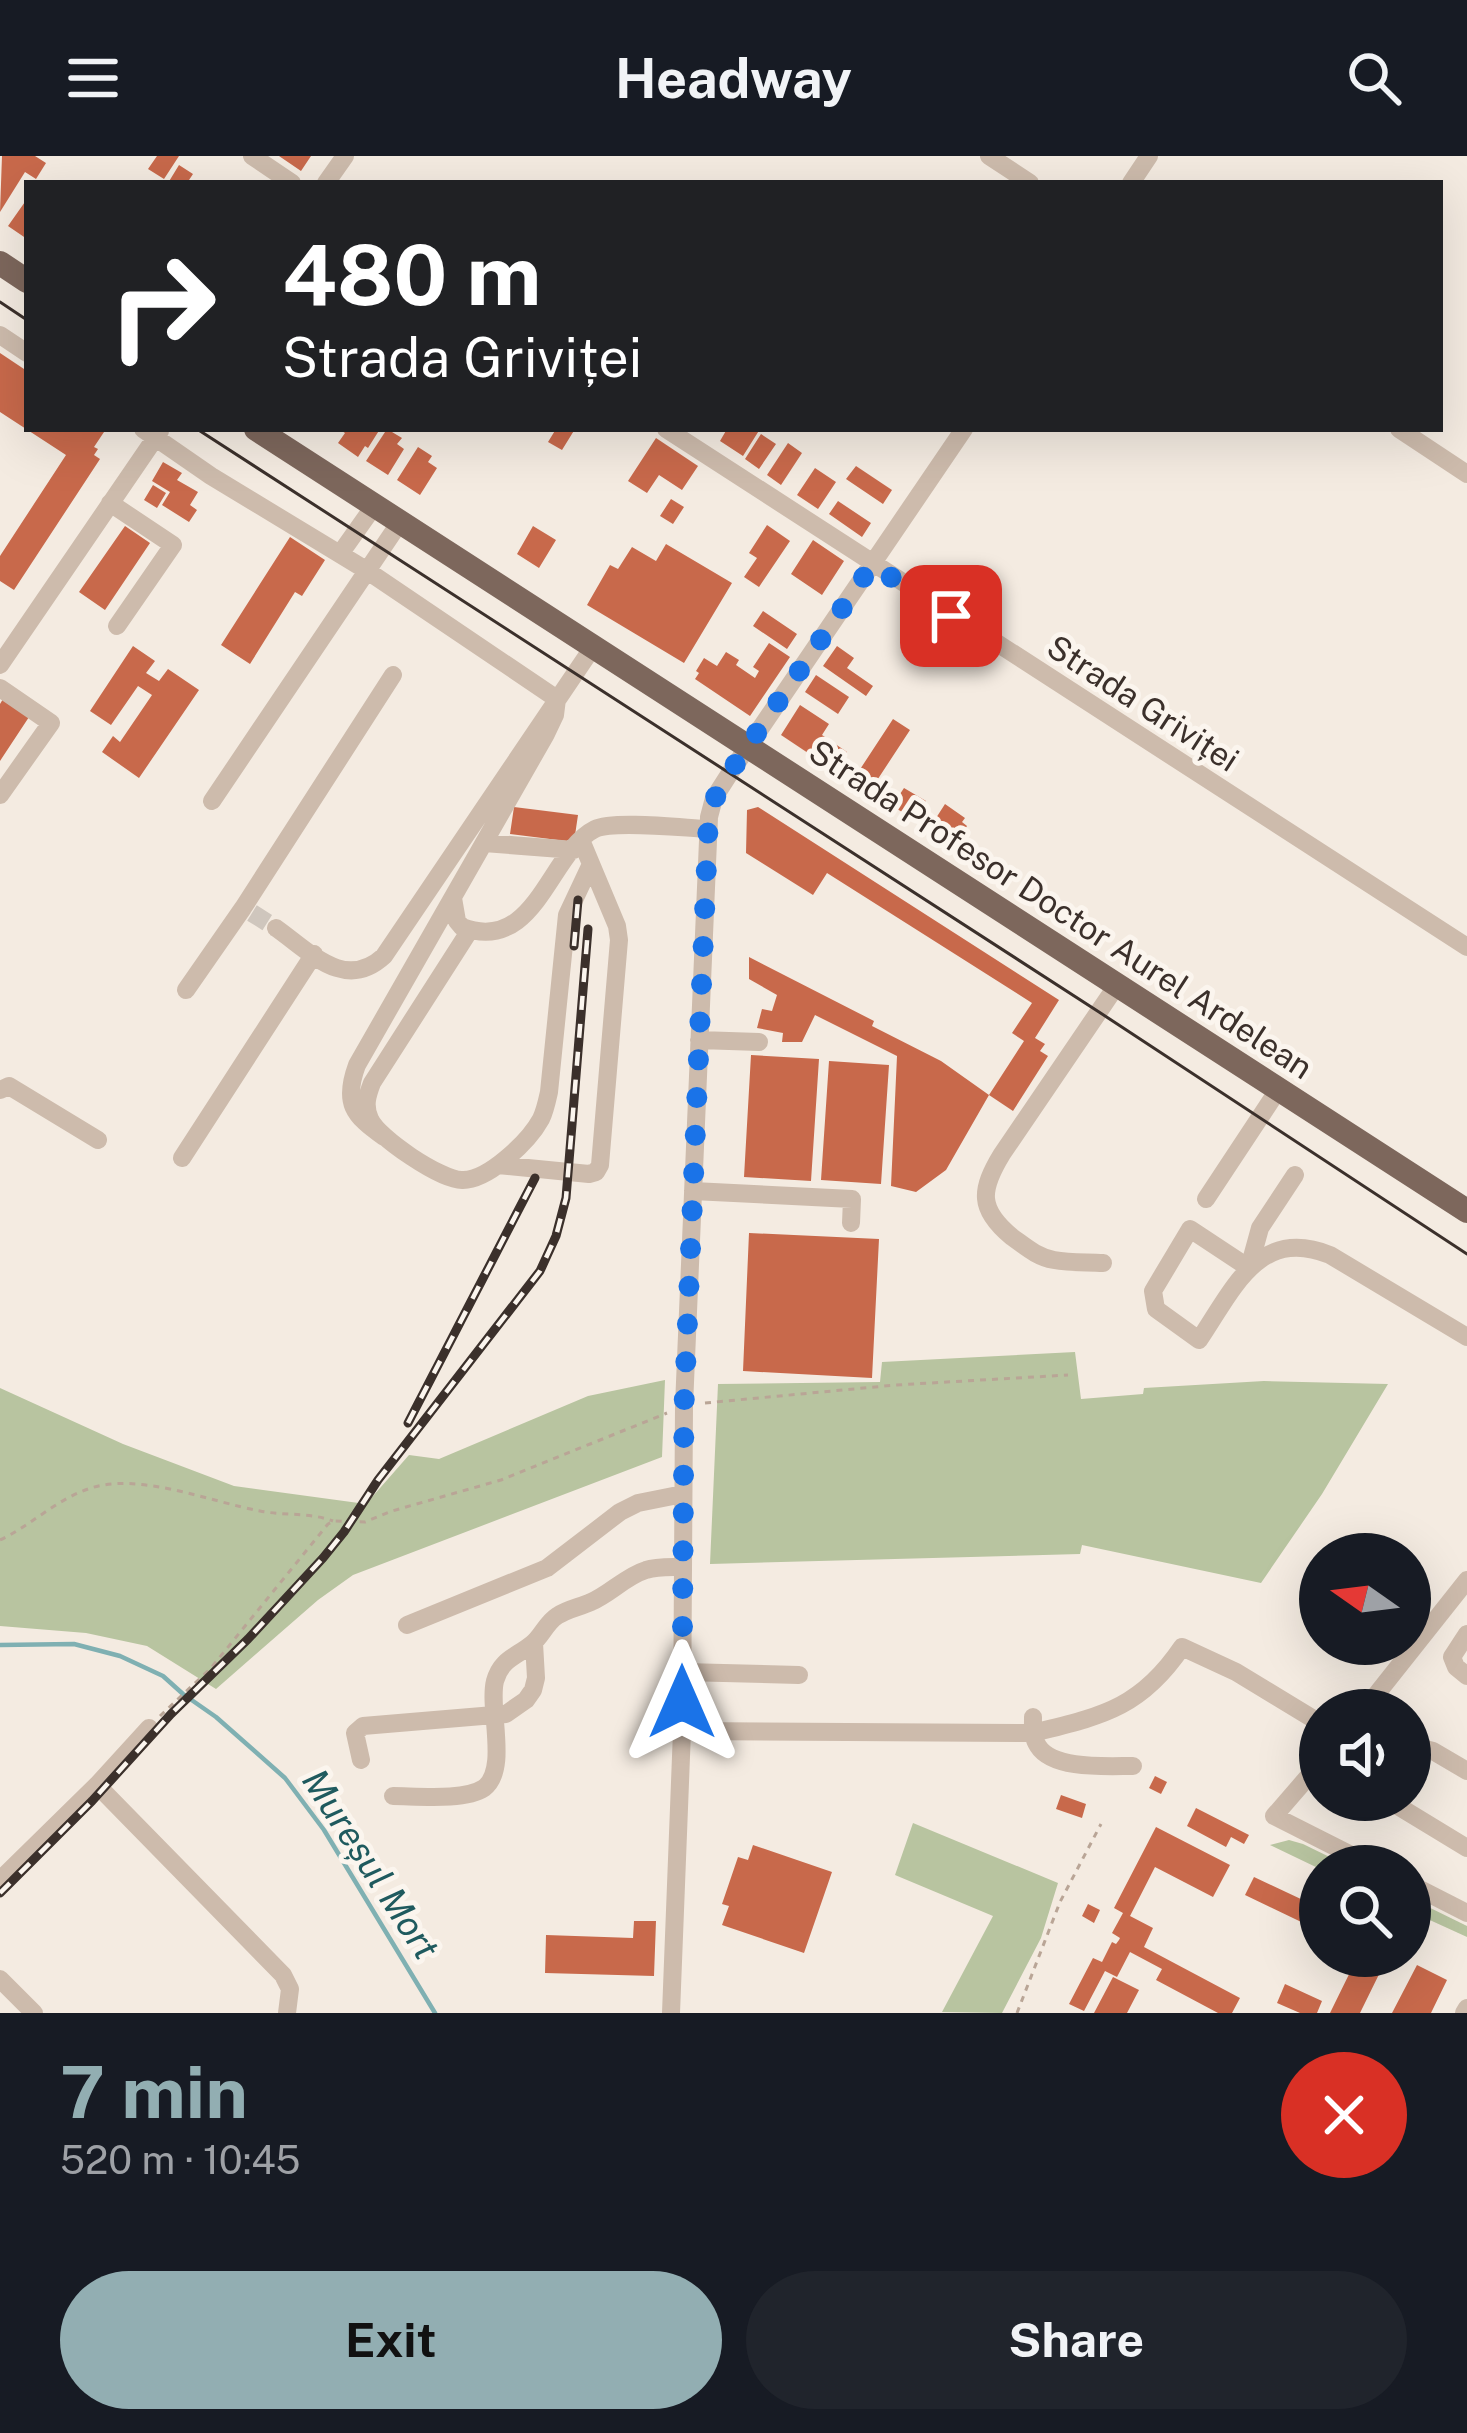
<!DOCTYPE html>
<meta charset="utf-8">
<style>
body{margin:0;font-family:"Public Sans",sans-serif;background:#20242c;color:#f1f3f6;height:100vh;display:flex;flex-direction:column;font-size:45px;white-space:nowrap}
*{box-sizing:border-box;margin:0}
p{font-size:39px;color:#9ea1a6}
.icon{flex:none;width:66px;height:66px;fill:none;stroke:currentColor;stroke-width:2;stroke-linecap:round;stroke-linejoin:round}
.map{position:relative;height:1857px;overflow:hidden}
.details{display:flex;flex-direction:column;background:#171b24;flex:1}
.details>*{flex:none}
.banner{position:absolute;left:24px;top:24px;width:1419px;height:252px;border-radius:0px;box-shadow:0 12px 48px #0002;background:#202124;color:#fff;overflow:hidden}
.needle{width:78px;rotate:284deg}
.tools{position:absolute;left:1299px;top:1377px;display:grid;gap:24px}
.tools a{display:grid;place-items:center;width:132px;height:132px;border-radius:50%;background:#171b24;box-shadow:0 12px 48px #0002;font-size:60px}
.pin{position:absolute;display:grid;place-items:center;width:102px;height:102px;color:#fff;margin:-51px;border-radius:24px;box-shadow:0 6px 18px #0006}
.me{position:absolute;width:132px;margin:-66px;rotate:0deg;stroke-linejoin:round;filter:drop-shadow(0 0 9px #0008)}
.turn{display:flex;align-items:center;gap:42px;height:252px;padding:0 60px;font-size:54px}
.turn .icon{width:156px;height:156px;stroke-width:2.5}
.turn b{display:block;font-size:84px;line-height:102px}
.round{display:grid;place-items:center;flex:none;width:126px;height:126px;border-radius:63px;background:#20242c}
.headline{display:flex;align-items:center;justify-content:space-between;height:204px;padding:0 60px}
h1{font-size:72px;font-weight:700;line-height:90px;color:#92aeb2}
.action{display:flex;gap:24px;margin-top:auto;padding:24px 60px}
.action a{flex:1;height:138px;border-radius:72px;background:#92aeb2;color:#111;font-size:48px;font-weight:700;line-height:138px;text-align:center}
.action a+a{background:#20242c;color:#f1f3f6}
header{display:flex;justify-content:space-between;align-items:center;height:156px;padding:0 60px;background:#171b24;font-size:54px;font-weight:700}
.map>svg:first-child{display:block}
.green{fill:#b8c4a0}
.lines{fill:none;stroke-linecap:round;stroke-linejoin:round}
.stream{stroke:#7fb0b2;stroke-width:4.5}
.building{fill:#c8694b}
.minor-tunnel{stroke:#cfc6bd;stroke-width:18;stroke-dasharray:18 9;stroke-linecap:butt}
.path{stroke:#b9a596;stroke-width:3;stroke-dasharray:6 6;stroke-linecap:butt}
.minor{stroke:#cdbbac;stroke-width:18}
.major{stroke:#7d675c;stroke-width:24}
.tram{stroke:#3b302b;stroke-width:3}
.rail-casing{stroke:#3b302b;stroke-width:9}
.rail{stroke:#fbf5ee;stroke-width:4.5;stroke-dasharray:14;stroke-linecap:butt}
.route{stroke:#1a73e8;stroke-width:21;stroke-dasharray:0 37.8}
.labels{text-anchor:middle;stroke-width:10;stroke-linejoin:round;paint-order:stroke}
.street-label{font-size:33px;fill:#3b302b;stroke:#fbf5ee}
.water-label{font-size:36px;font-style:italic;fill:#1f5a5e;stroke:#fbf5ee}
</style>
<header><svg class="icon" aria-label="menu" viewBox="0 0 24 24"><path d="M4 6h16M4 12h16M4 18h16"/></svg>Headway<svg class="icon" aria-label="search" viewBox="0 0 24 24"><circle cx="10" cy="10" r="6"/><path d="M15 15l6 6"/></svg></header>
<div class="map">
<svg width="1467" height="1857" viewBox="0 0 1467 1857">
<rect width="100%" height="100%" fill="#f4ebe1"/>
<path class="green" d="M1075,1196L1081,1243L1143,1238L1144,1232L1264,1225L1388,1228L1322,1338L1261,1427L1082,1389L1080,1398L710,1408L718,1228L880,1226L882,1206Z
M665,1224L662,1301L353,1419L318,1444L216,1533L147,1490L86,1477L0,1470V1232L123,1288L234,1330L366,1348L409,1299L439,1303L588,1240Z
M913,1667L1058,1727L1041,1782L1002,1857L942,1856L993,1760L895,1719Z
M1289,1684L1303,1688L1348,1710H1320V1713L1270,1689Z
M1410,1742L1467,1770V1781L1410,1755Z"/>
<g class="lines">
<path class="stream" d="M0,1489L74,1488L120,1500L163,1520L183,1538L216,1561L285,1622L324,1674L435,1857"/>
</g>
<path class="building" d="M2,0H35L46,7L36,23L25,16L0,56Z
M157,0H179L164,23L148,13Z
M279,0H311L301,15Z
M179,9L193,18L187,27H168Z
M27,43V83L8,70Z
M0,197L27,215V273H106L94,291L98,293L94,299L100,303L14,434L0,425V400L66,299L0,256Z
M339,273H380L368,292L365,290L358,301L338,287L345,277Z
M387,273L402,282L397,288L404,293L388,319L366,305Z
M556,273H575L562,294L548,286Z
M727,273H760L743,300L720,285Z
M761,278L776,288L759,313L745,303Z
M656,282L698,310L682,334L659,319L647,337L628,325Z
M788,287L802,297L781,329L767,319Z
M418,291L432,300L428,306L437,312L420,339L397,324Z
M163,306L182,317L177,324L198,336L190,349L197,354L189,366L162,349L170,336L152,325Z
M856,310L892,334L883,348L846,323Z
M815,312L836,326L818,353L797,339Z
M153,329L166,337L157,352L144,344Z
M671,343L684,351L673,368L660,360Z
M838,345L871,367L862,381L829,358Z
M767,369L790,385L759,431L744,421L757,402L749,397Z
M125,370L150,387L105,454L79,436Z
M533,370L556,384L539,412L517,398Z
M290,381L325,404L302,440L295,436L250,508L221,489Z
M813,384L844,405L822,439L791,418Z
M666,388L732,427L684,507L587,449L610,409L618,413L632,391L656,405Z
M763,455L797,478L787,493L753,470Z
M769,487L790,501L750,560L695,523L699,517L696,515L704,502L717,510L726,496L739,504L736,509L755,522L759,515L753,511Z
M133,490L155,505L146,517L159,525L168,513L199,534L139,622L102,596L113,580L120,586L152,539L138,530L111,569L90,555Z
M837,490L854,502L847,512L873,530L866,540L823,510Z
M816,519L849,541L838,558L805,536Z
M3,543L29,561L0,605V548Z
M800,549L829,568L822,579L847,596L835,615L781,579Z
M893,563L910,574L870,635L853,624Z
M904,632L926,645L914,663L892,650Z
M945,648L965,662L962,666L967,670L954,690L929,673Z
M514,651L578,659L574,686L510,678Z
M758,651L1059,844L1035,882L1045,888L1040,895L1048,900L1013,955L989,939L1024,885L1012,877L1032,847L827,717L813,739L746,697L747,654Z
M749,801L874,865L872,870L941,905L989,939L946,1014L916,1036L891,1030L897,900L815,859L802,886H782L783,877L757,872L762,853L772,855L777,839L749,823Z
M751,899L819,903L811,1025L744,1021Z
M829,905L889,909L881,1028L821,1024Z
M749,1077L879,1083L872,1222L743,1215Z
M1155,1620L1167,1626L1161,1638L1149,1632Z
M1061,1639L1086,1648L1082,1662L1056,1653Z
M1196,1652L1249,1679L1244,1688L1231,1681L1226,1691L1187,1670Z
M1156,1671L1230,1709L1213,1741L1155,1711L1130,1760L1153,1772L1144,1791L1240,1842L1232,1857H1218L1156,1824L1162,1813L1130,1796L1117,1821L1105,1815L1084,1855L1069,1848L1093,1802L1102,1806L1112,1786L1116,1788L1119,1784L1120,1782L1112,1777L1123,1757L1114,1752Z
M753,1689L832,1716L804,1797L722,1769L729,1750L722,1748L738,1701L748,1704Z
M1254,1721L1320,1752V1775L1245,1739Z
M1088,1748L1100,1754L1094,1767L1082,1760Z
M634,1765H656L654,1820L545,1817L546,1779L633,1782Z
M1358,1800H1388L1360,1857H1330Z
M1417,1809L1447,1824L1431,1857H1392Z
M1113,1821L1139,1834L1127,1857H1094Z
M1285,1828L1322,1845L1317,1857H1300L1277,1847Z"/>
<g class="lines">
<path class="minor-tunnel" d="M252,757L276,772"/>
<path class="path" d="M705,1247L896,1229L1068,1219
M0,1384C30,1370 56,1344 88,1333C137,1315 211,1346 260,1355C285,1360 309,1356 333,1365
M160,1560L211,1512L328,1368L334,1365L365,1366L392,1355L501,1324L667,1257
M1017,1857L1060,1746L1101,1668"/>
<path class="minor" d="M252,0L292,27
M989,0L1030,27
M326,27L345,0
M1131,27L1149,0
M0,179L27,197
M143,273L211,320L366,414L557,543L555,559L546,578L357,909C343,947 353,959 384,981
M666,273L1467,791
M1399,273L1467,318
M110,347L173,389L117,470
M340,398L374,350
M0,509L160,275
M0,532L51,567L0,639
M212,645L400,366
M484,687L574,694
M453,742L457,765L462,771C536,799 549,696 595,673C614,664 684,672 708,673
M276,772C310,796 345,836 384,800L593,491
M470,774L372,927C367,940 364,950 370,963C378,982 441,1024 462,1024C488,1025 529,985 541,963C545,955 547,945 549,936L567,759L591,708
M186,834L243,752L393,519
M699,884L759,886
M0,934L9,930L98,984
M182,1002L314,798
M498,1009L589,1018L596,1016L600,1009L619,784L617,770L581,684
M693,1035L852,1043L851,1067
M1206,1043L1278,934
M1103,1107C1087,1106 1070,1107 1054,1104C1037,1101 1026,1091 1012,1081C978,1053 980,1034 1002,998L1117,829
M1249,1112L1190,1073L1153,1135L1156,1153L1199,1184C1233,1134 1258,1070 1330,1099L1467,1181
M1249,1112L1260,1072L1295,1019
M407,1469L547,1412L620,1356L638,1347L683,1338
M1467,1478L1452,1501L1456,1511L1467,1520
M683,1516L799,1519
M1364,1554L1467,1424
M1033,1561C1033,1571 1032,1581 1038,1590C1053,1614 1107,1610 1133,1610
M682,1575L1033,1577C1101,1560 1140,1553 1182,1491L1236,1516L1320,1567
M1410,1589L1433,1595L1467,1615
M361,1604L355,1577L363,1570L506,1558L526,1544L533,1534L536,1522L534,1487
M1320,1607L1274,1660L1373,1710
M97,1629L283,1819L290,1833L287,1857
M393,1640C416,1640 465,1645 484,1632C509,1613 488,1553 495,1525C501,1503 516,1501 532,1488C542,1480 546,1467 557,1460C567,1453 580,1451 591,1446C610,1438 626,1420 646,1414C657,1410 671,1411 683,1411
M1388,1644L1467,1692
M0,1724L97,1629L149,1572
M1410,1728L1467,1757
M0,1823L34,1857
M671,1857L682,1575L684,1250L709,661L714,642L730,617L964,273
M1464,1857L1467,1852"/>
<path class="major" d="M0,107L27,125
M256,273L1467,1055"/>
<path class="tram" d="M0,146L27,164
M197,273L1099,856L1467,1098"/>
<g class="rail-casing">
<path id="rail" d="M574,790L578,744
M408,1267L535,1022
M0,1737L92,1645L171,1558L248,1483L323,1402L344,1376L378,1324L540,1115L556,1080L566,1042L588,773"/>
</g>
<use href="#rail" class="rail"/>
</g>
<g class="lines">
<path class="route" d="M682,1546L684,1250L708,673L711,649L730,616L872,409L951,460"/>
</g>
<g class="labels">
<g class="street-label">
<text transform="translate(1143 547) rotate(33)" y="12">Strada Griviței</text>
<text transform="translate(1061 753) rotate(33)" y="12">Strada Profesor Doctor Aurel Ardelean</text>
</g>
<g class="water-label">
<text transform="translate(371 1708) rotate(57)" y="13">Mureșul Mort</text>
</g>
</g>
</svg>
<div class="tools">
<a><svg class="needle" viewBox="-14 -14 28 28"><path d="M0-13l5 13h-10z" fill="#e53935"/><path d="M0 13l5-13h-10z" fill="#9ea1a6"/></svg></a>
<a><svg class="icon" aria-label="sound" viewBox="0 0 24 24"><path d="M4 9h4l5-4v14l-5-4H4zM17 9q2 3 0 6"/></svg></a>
<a><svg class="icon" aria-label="search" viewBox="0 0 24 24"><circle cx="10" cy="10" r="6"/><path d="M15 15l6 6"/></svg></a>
</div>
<div class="pin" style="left:951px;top:460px;background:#d93025"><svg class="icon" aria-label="arrive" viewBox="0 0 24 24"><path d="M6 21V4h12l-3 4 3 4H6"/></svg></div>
<svg class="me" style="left:682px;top:1546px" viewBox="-20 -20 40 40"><path d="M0-17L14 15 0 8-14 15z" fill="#1a73e8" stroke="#fff" stroke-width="4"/></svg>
<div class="banner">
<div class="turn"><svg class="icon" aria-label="right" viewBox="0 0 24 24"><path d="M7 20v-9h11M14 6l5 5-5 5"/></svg><div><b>480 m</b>Strada Griviței</div></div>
</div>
</div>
<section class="details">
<div class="headline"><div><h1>7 min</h1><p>520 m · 10:45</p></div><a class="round" style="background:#d93025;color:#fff"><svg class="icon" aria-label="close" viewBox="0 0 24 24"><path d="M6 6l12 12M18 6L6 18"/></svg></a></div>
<div class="action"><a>Exit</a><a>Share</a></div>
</section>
